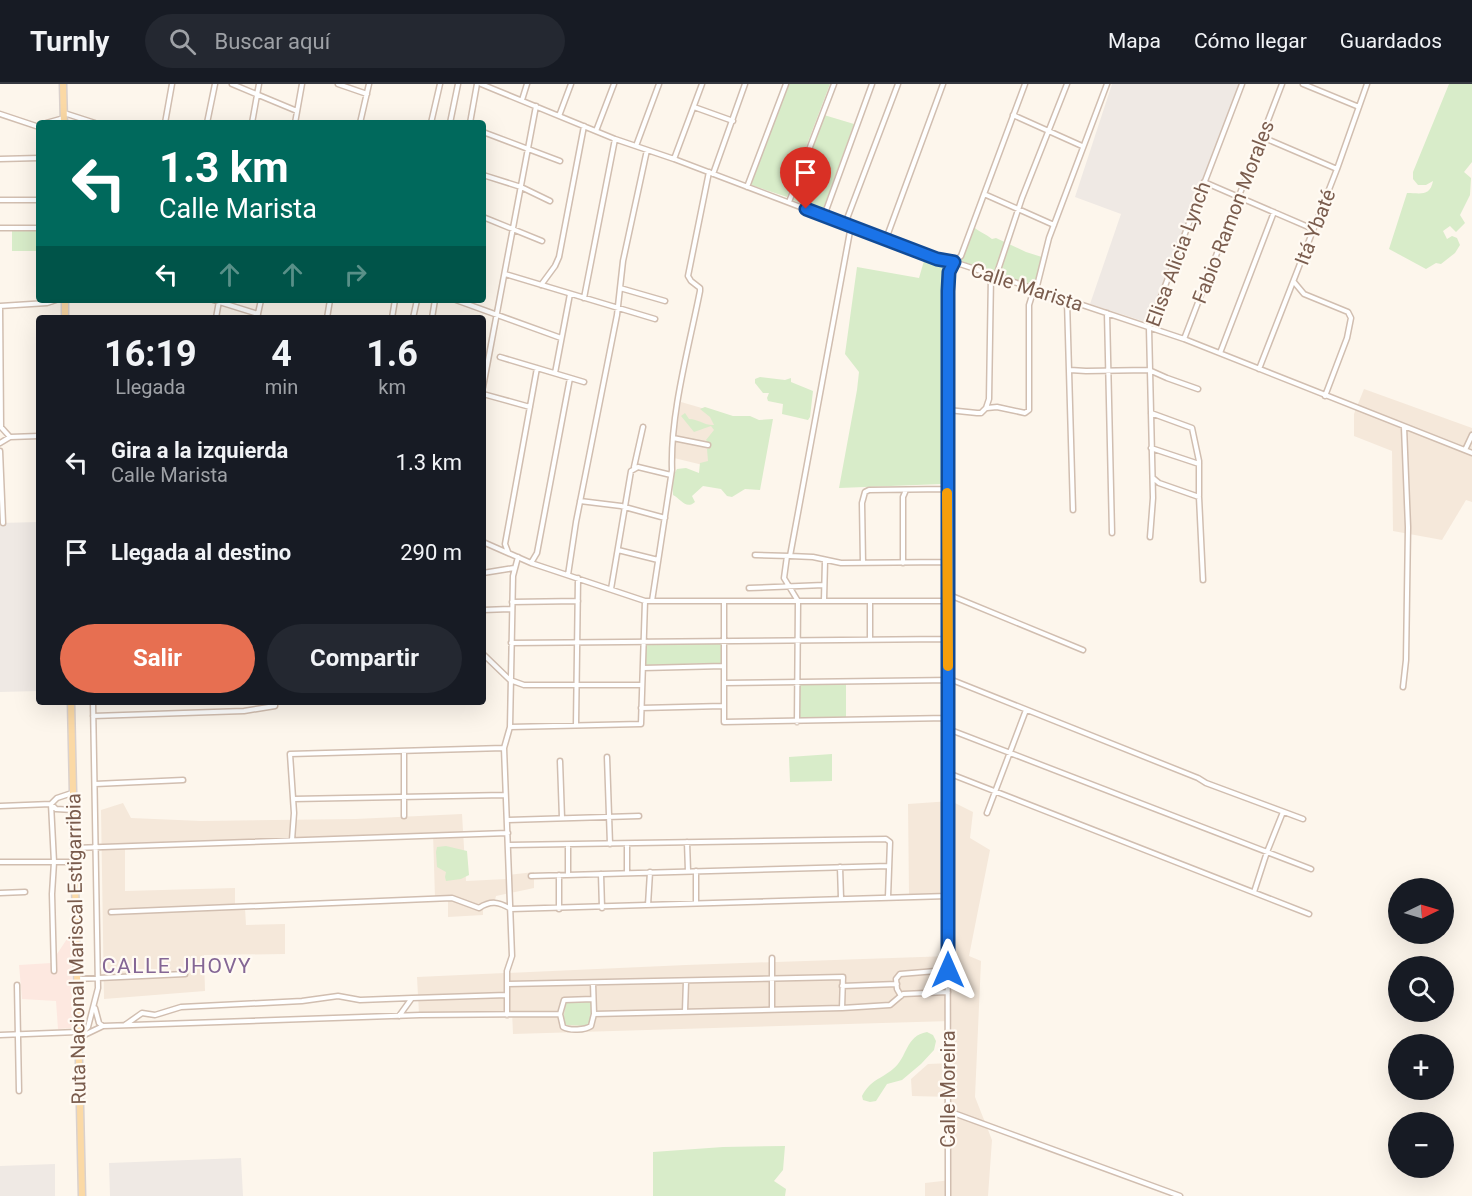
<!DOCTYPE html>
<html lang="es">
<meta charset="utf-8">
<style>
body{margin:0;font-family:Roboto,sans-serif;background:#242831;color:#f1f3f6;height:100vh;display:flex;flex-direction:column;font-size:22px;white-space:nowrap}
*{box-sizing:border-box;margin:0}
p{font-size:20px;color:#9ea1a6}
.icon{flex:none;width:33px;height:33px;fill:none;stroke:currentColor;stroke-width:2;stroke-linecap:round;stroke-linejoin:round}
.map{position:relative;flex:1;overflow:hidden}
.drawer{position:absolute;left:36px;top:231px;width:450px;height:390px;display:flex;flex-direction:column;background:#171b24;border-radius:6px;box-shadow:0 6px 24px #0002}
.drawer>*{flex:none}
.top-card{position:absolute;left:36px;top:36px;width:450px;height:183px;border-radius:6px;box-shadow:0 6px 24px #0002;background:#00695c;color:#fff;overflow:hidden}
.needle{width:39px;rotate:85deg}
.controls{position:absolute;left:1388px;top:794px;display:grid;gap:12px}
.controls a{display:grid;place-items:center;width:66px;height:66px;border-radius:50%;background:#171b24;box-shadow:0 6px 24px #0002;font-size:30px}
.pin{position:absolute;display:grid;place-items:center;width:51px;height:51px;color:#fff;margin:-62px -26px;border-radius:50% 50% 50% 0;rotate:-45deg;box-shadow:0 0 6px #0007}
.pin .icon{rotate:45deg}
.me{position:absolute;width:66px;margin:-33px;rotate:0deg;stroke-linejoin:round;filter:drop-shadow(0 0 4px #0008)}
.turn{display:flex;align-items:center;gap:21px;height:126px;padding:0 24px;font-size:27px}
.turn .icon{width:78px;height:78px;stroke-width:2.5}
.turn b{display:block;font-size:42px;line-height:51px}
.lanes{display:flex;align-items:center;height:57px;padding:0 24px;background:#0003;justify-content:center;gap:30px;direction:ltr}
.lanes .off{opacity:.35}
.eta{display:flex;justify-content:space-evenly;align-items:center;height:102px;text-align:center}
.eta b{font-size:36px;font-weight:700;line-height:42px}
.primary-button{display:flex;gap:12px;margin-top:auto;padding:12px 24px}
.primary-button a{flex:1;height:69px;border-radius:36px;background:#e76f51;color:#fff;font-size:24px;font-weight:700;line-height:69px;text-align:center}
.primary-button a+a{background:#242831;color:#f1f3f6}
ul{padding:0;list-style:none}
li{display:flex;align-items:center;gap:18px;height:90px;padding:0 24px}
li div{flex:1}
li b{display:block;font-size:22px}
li em{font-style:normal}
header{display:flex;align-items:center;gap:36px;box-sizing:border-box;height:84px;padding:0 30px;background:#171b24;border-bottom:2px solid #363941}
header strong{font-size:28px}
nav{display:flex;gap:33px;margin-inline-start:auto;font-size:21px}
.search{width:420px;height:54px;background:#242831;display:flex;align-items:center;gap:15px;box-sizing:border-box;padding:0 21px;border-radius:33px;color:#9ea1a6;font-size:22px}
.map>svg:first-child{display:block}
.residential{fill:#f5e8da}
.commercial{fill:#fde8e0}
.industrial{fill:#efe9e4}
.green{fill:#d8ecc9}
.lines{fill:none;stroke-linecap:round;stroke-linejoin:round}
.street-casing{stroke:#d1beb0;stroke-width:7}
.primary-casing{stroke:#dad1cd;stroke-width:9}
.street{stroke:#fff;stroke-width:4}
.primary{stroke:#fbd9a5;stroke-width:6}
.route-casing{stroke:#114b97;stroke-width:15}
.route{stroke:#1a73e8;stroke-width:10}
.slow{stroke:#f59e0b;stroke-width:10}
.labels{text-anchor:middle;stroke-width:4.5;stroke-linejoin:round;paint-order:stroke}
.street-label{font-size:20px;fill:#7a5c4d;stroke:#fffaf3}
.neighbourhood-label{font-size:21px;letter-spacing:1.5px;fill:#846695;stroke:#fffaf3}
</style>
<header>
<strong>Turnly</strong>
<div class="search"><svg class="icon" aria-label="search" viewBox="0 0 24 24"><circle cx="10" cy="10" r="6"/><path d="M15 15l6 6"/></svg>Buscar aquí</div>
<nav><a>Mapa</a><a>Cómo llegar</a><a>Guardados</a></nav>
</header>
<div class="map">
<svg width="1472" height="1112" viewBox="0 0 1472 1112">
<rect width="100%" height="100%" fill="#fdf6ec"/>
<path class="residential" d="M1364,305L1472,344V418L1466,416L1442,456L1393,447L1392,367L1354,352V330Z
M681,318L719,329L707,382L674,374L673,366Z
M951,717L973,728L970,754L990,766L969,872L981,877L975,1013L992,1056L988,1112H925V1099L951,1096V1013L912,1012L911,995L928,980L952,979L951,937L513,950L512,927L419,930L417,893L686,881L950,872L951,810L909,811L908,720Z
M123,719L131,734L201,737L355,735L462,730L466,797L507,795V791L534,788V804L496,812L495,816L483,818V831L448,833V815L435,814L433,749L125,760V807L235,804V824H245L246,841L285,840V870L204,871L205,907L104,915L101,726Z"/>
<path class="commercial" d="M71,849L73,944L58,945L56,917L22,915L19,881L51,879Z"/>
<path class="industrial" d="M1112,0H1240L1152,240L1090,220L1121,130L1075,113Z
M39,438V607L0,608V439Z
M241,1074L243,1112H110L109,1079Z
M55,1080V1112H0V1082Z"/>
<path class="green" d="M787,0H830L787,113L751,101L769,45Z
M1449,0H1472V78L1464,88L1471,94L1470,111L1460,131L1465,139L1456,148L1450,142L1443,147L1447,155L1452,152L1457,154L1460,161L1455,169L1441,180L1436,179L1426,185L1389,165L1407,109C1420,109 1430,113 1433,97L1426,101H1418L1413,95V88Z
M824,31L854,40L822,128L793,116Z
M973,142C977,147 986,150 992,155L996,154L1026,168L1045,174L1036,205L961,177Z
M12,145H38L39,167H12Z
M926,170L944,179L942,400L839,404L857,306L859,288L845,270L857,183L919,194Z
M760,293L785,296L791,294V298L813,307L810,333L808,336L782,330L783,320L768,317L767,314L769,309H763L755,299V295Z
M705,323L733,332H750L759,336L773,335L760,406L745,405L732,413L727,412L721,405L703,402L692,412L695,418C686,426 681,415 673,411L672,393L677,385L686,384L699,389L700,379L708,377L707,365L711,363L706,356L714,346L711,342L694,348L681,332L685,329L689,335C698,335 706,342 714,341L710,333L700,325Z
M646,560H721V579L646,581Z
M846,600V635L799,636L800,601Z
M832,670V697L790,698L789,673Z
M446,762L467,767L469,791L461,795L446,797L445,793L446,788L437,783L436,768L437,763Z
M590,917L592,919V938L589,942L565,941L563,937L566,918Z
M927,948L933,951L936,957L934,966L921,980L902,996L887,1000L876,1017L870,1018L863,1016L862,1012C871,995 880,996 893,985C908,973 905,952 927,948Z
M785,1062L783,1086L774,1097L786,1105L785,1112H653V1068L723,1063Z"/>
<g class="lines">
<g class="street-casing">
<path id="street" d="M232,0L297,27
M338,0L367,10
M481,0L615,55L674,75L937,175L954,178L1184,255L1472,369
M1303,0L1359,23
M522,16L527,0
M694,23L733,37
M64,29L95,39
M0,30L39,43
M1013,31L1082,62
M559,32L571,0
M46,39L64,34
M165,39L172,0
M207,39L215,0
M252,39L259,0
M295,39L302,0
M360,39L369,0
M431,39L440,0
M450,39L458,0
M470,39L477,0
M596,47L614,0
M483,48L560,77
M1262,53L1337,85
M636,62L659,0
M0,75L39,74
M674,75L702,0
M713,90L745,0
M483,91L521,103L550,117
M1204,98L1313,145
M747,103L786,0
M984,110L1054,141
M0,116H39
M789,118L834,0
M824,132L872,0
M483,133L542,157
M845,140L898,0
M0,144H39
M886,155L943,0
M505,190L655,235
M996,192L1022,114L1067,0
M1294,198L1304,210L1348,228L1351,234L1347,254L1325,312
M541,201L555,182L559,173L584,42
M620,204L665,217
M1036,206L1049,154L1107,0
M584,214L615,55
M213,216L258,230
M456,216L561,254
M1067,217L1073,426
M0,222L1,343L10,353
M0,222L47,219L56,216
M1107,229L1112,449
M216,234L219,217
M257,234L261,216
M327,234L330,216
M392,234L395,216
M413,234L417,216
M432,234L435,216
M1184,255L1282,0
M1220,269L1274,128
M500,273L584,298
M1259,285L1337,85L1367,0
M1070,286L1086,287L1149,286L1167,294L1198,305
M555,289L570,210
M483,303L536,22
M483,310L530,323
M987,324L997,323L1025,329L1029,326V221L1034,205
M948,326L977,329H981L986,324L989,315L991,191
M1151,329L1192,344L1199,377V412
M673,354L708,361
M0,359L10,353L39,352
M1151,364L1199,380
M1465,366L1472,351
M0,367L3,439
M634,383L643,343
M1153,394L1159,399L1199,413L1203,496
M580,417L621,422L665,434
M1150,453L1153,414L1149,244L1242,0
M483,458L531,479L645,517H947
M618,466L658,476
M508,468L505,460L537,284
M755,471L790,472L851,142
M787,472L784,494L798,517L797,638
M790,472L813,473L841,479L948,478
M531,479L537,469L570,294
M863,479L862,419L865,408L869,406L947,405
M903,479V413L906,406
M483,489L514,484
M568,491L576,438L617,231L623,177L647,66
M749,504L824,501
M611,505L631,387L638,383L671,391
M947,510L1083,566
M824,516L825,477
M652,517L672,386C670,330 689,263 700,207V204L691,197L688,192L709,88
M724,517V638L948,634
M870,517V555
M512,518L578,517
M483,526L512,525
M511,559L947,555
M483,570L510,596L524,601H642
M643,584L724,582
M724,599L952,596L1198,694L1206,699L1303,735
M1403,603L1406,576L1408,443L1404,343
M641,624L723,622
M93,632L244,627L275,622V618
M576,641L578,494
M510,643L641,640L645,517
M948,645L1311,785
M607,673L610,760
M560,677L562,734
M948,689L1309,830
M95,700L183,696
M293,715L505,711
M0,722L51,720L56,725L73,726
M987,729L1026,626
M404,732V667
M508,736L639,732
M292,756L294,729L290,670L504,664
M687,758L688,787
M627,760V789
M509,761L886,755L890,758L888,813
M568,761V791
M74,764L508,749
M0,778H74
M840,783L841,814
M696,787V819
M601,790L602,824
M559,791V825
M531,792L889,782
M1254,808L1267,768L1283,728
M0,809L25,808
M648,821L650,788
M111,828L452,814L479,824C491,816 499,818 511,825L948,812
M54,887L52,810L54,778L51,720L57,714L72,709
M77,895L185,890
M507,900L843,893L842,924
M17,901L19,1007
M842,902L897,900
M901,912L897,905L896,895L900,890L948,886
M593,915L564,916L560,930L563,943C570,947 585,946 591,942L594,930L593,899
M95,924L99,939L103,942
M772,925V874
M685,927L686,897
M594,930L842,924L890,921L903,910L948,908
M507,931V887L512,872L504,664L510,643L513,492L518,473
M399,932L412,914L507,911
M125,941L142,929L155,931L181,923L302,917L338,912L360,916L412,914
M0,951L78,948
M81,951L88,943L98,904L93,618
M78,954L103,942L420,931L560,930
M948,1027L1180,1112
M948,1112L947,405L949,188L954,178L961,172L1025,0"/>
</g>
<g class="primary-casing">
<path id="primary" d="M63,0L64,39
M65,216V234
M71,618L82,1112"/>
</g>
<use href="#street" class="street"/>
<use href="#primary" class="primary"/>
</g>
<g class="lines">
<g class="route-casing">
<path id="route" d="M806,125L937,175L954,178L949,188L948,207V886"/>
</g>
<use href="#route" class="route"/>
<path class="slow" d="M947,409L948,582"/>
</g>
<g class="labels">
<g class="street-label">
<text transform="translate(1233 128) rotate(-69)" y="7">Fabio Ramon Morales</text>
<text transform="translate(1315 143) rotate(-69)" y="7">Itá Ybaté</text>
<text transform="translate(1178 170) rotate(-70)" y="7">Elisa Alicia Lynch</text>
<text transform="translate(1027 203) rotate(18)" y="7">Calle Marista</text>
<text transform="translate(76 865) rotate(-91)" y="7">Ruta Nacional Mariscal Estigarribia</text>
<text transform="translate(948 1005) rotate(-90)" y="7">Calle Moreira</text>
</g>
<g class="neighbourhood-label">
<text x="177" y="889">CALLE JHOVY</text>
</g>
</g>
</svg>
<div class="controls">
<a><svg class="needle" viewBox="-14 -14 28 28"><path d="M0-13l5 13h-10z" fill="#e53935"/><path d="M0 13l5-13h-10z" fill="#9ea1a6"/></svg></a>
<a><svg class="icon" aria-label="search" viewBox="0 0 24 24"><circle cx="10" cy="10" r="6"/><path d="M15 15l6 6"/></svg></a>
<a>+</a>
<a>−</a>
</div>
<div class="pin" style="left:806px;top:125px;background:#d93025"><svg class="icon" aria-label="arrive" viewBox="0 0 24 24"><path d="M6 21V4h12l-3 4 3 4H6"/></svg></div>
<svg class="me" style="left:948px;top:886px" viewBox="-20 -20 40 40"><path d="M0-17L14 15 0 8-14 15z" fill="#1a73e8" stroke="#fff" stroke-width="4"/></svg>
<div class="top-card">
<div class="turn"><svg class="icon" aria-label="left" viewBox="0 0 24 24"><path d="M17 20v-9H6M10 6l-5 5 5 5"/></svg><div><b>1.3 km</b>Calle Marista</div></div>
<div class="lanes"><svg class="icon" aria-label="left" viewBox="0 0 24 24"><path d="M17 20v-9H6M10 6l-5 5 5 5"/></svg><svg class="icon off" aria-label="ahead" viewBox="0 0 24 24"><path d="M12 20V5M6 11l6-6 6 6"/></svg><svg class="icon off" aria-label="ahead" viewBox="0 0 24 24"><path d="M12 20V5M6 11l6-6 6 6"/></svg><svg class="icon off" aria-label="right" viewBox="0 0 24 24"><path d="M7 20v-9h11M14 6l5 5-5 5"/></svg></div>
</div>
<section class="drawer">
<div class="eta">
<div><b>16:19</b><p>Llegada</p></div>
<div><b>4</b><p>min</p></div>
<div><b>1.6</b><p>km</p></div>
</div>
<ul>
<li><svg class="icon" aria-label="left" viewBox="0 0 24 24"><path d="M17 20v-9H6M10 6l-5 5 5 5"/></svg><div><b>Gira a la izquierda</b><p>Calle Marista</p></div><em>1.3 km</em></li>
<li><svg class="icon" aria-label="arrive" viewBox="0 0 24 24"><path d="M6 21V4h12l-3 4 3 4H6"/></svg><div><b>Llegada al destino</b></div><em>290 m</em></li>
</ul>
<div class="primary-button"><a>Salir</a><a>Compartir</a></div>
</section>
</div>
